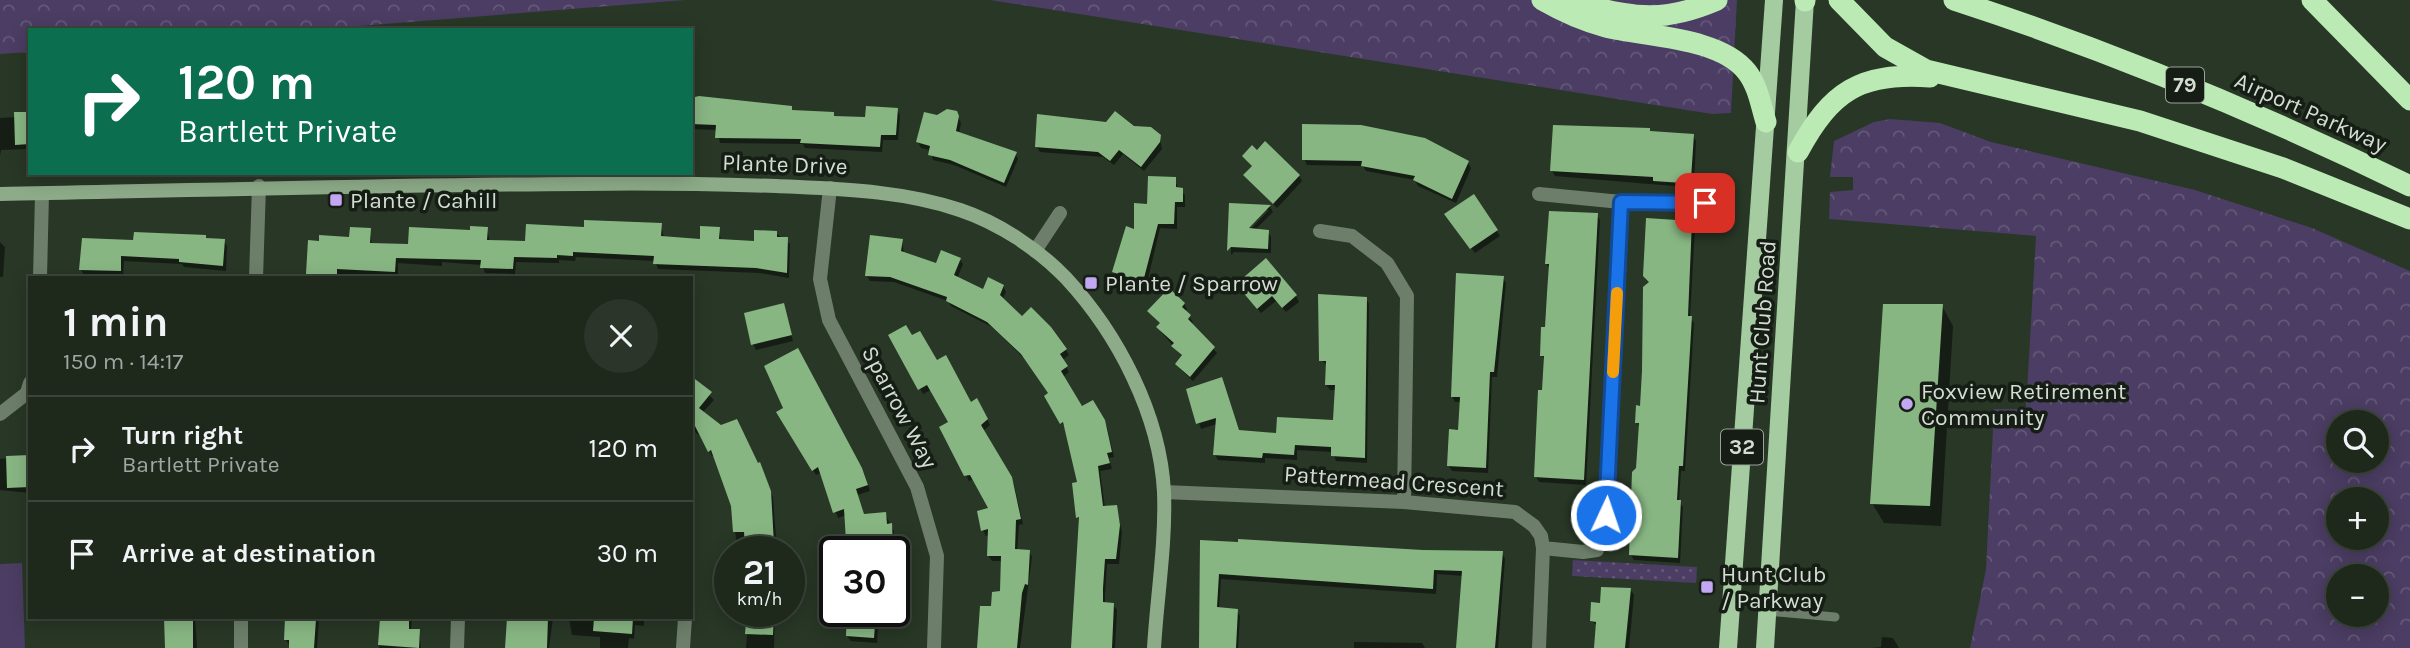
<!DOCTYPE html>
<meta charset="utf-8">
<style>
body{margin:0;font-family:Karla,sans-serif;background:#2b3529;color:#f1f3f6;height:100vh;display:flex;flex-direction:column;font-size:26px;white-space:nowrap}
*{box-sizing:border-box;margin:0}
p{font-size:23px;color:#a1a6a3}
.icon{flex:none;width:38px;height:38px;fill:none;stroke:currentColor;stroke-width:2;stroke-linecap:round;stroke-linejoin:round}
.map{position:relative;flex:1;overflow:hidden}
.details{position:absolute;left:28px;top:276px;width:665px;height:343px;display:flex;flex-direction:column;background:#1e291c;border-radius:0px;box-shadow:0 4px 18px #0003,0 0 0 2px #3c453b}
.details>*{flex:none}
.hud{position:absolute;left:28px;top:28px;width:665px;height:147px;border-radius:0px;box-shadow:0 4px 18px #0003,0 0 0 2px #3c453b;background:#0b6e4f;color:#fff;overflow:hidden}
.fabs{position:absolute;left:2326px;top:410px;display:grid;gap:14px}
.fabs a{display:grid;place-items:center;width:63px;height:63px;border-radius:50%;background:#1e291c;box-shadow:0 4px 18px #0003,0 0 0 2px #3c453b;font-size:35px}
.speed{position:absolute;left:714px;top:536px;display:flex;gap:14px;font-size:35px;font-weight:700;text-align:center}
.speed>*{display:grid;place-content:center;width:91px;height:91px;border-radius:50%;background:#1e291c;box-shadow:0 4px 18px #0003,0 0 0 2px #3c453b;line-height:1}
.speed small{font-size:18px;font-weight:400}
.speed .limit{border:4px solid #111;border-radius:10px;background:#fff;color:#111}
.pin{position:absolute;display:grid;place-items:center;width:60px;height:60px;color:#fff;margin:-30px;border-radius:14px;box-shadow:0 4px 10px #0006}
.me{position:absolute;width:77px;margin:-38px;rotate:3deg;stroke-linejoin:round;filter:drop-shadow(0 0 5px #0008)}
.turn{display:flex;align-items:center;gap:24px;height:147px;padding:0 35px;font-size:32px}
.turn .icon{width:91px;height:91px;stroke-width:2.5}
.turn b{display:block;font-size:49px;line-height:60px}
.round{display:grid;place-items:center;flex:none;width:74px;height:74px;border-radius:37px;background:#2b3529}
.summary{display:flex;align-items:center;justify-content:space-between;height:119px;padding:0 35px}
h1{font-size:42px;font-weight:700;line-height:52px}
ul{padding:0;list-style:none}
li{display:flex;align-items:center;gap:21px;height:105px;padding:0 35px;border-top:2px solid #3c453b}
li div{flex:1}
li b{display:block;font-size:26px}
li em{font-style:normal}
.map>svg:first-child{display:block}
.grass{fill:url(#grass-dots)}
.forest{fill:url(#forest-crowns);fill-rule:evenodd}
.garden{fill:#4b3d63}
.shadow{fill:#0007;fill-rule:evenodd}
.building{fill:#88b683}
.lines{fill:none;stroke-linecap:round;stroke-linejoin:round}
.lane{stroke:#6d7f6a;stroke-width:9}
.street{stroke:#6d7f6a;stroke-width:14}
.secondary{stroke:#8dab88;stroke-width:14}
.primary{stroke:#a5cca0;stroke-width:18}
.highway{stroke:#bbeab5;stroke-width:21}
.route-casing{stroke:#114b97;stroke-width:18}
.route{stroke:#1a73e8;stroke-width:12}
.slow{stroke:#f59e0b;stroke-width:12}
.poi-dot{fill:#c2a7f2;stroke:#151d14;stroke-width:2.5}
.labels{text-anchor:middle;stroke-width:7;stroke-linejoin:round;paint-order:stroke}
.shield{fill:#151d14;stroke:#9aa399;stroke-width:2}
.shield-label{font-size:21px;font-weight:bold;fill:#d3ddd2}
.street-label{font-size:23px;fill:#d3ddd2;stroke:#151d14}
.poi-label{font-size:23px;fill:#d3ddd2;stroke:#151d14;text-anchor:start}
</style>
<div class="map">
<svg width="2410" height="648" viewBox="0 0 2410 648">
<defs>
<pattern id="grass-dots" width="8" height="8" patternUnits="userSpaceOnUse" patternTransform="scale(1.75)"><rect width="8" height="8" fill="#4b3d63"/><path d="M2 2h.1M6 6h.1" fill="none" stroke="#645978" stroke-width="1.8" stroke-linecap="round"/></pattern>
<pattern id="forest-crowns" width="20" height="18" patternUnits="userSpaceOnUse" patternTransform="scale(1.75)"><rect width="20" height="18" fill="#4b3d63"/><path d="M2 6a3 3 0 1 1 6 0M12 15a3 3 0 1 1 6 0" fill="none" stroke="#645978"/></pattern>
</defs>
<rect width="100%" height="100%" fill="#283726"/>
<path class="grass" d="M1573,560L1697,567L1696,583L1572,576Z"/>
<path class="forest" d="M0,0H685L309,30H30V52L0,54Z
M990,0H1737L1731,113L1712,114Z
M1890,119L1940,123L1991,142L2195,190L2312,228L2410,271V648H1970L1986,569L1994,409H2026L2036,236L1829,219L1830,192L1853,190V177H1830L1834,141L1874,122ZM2338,422H2376V460H2338ZM2338,499H2376V537H2338ZM2338,576H2376V614H2338Z"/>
<path class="garden" d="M22,563L25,648H0V564Z"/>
<path class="shadow" d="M691,102L791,108L793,112L867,119L897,110L900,115L898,140H883L882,152L805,148L803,144L720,143L717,130L691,129Z
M30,112V149L1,150L0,156V118L16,117Z
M956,113L961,123L959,134L1015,153L1018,159L1006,187L954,165L933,160L930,150L921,148L918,142L937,117Z
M1107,124L1159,136L1162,149L1144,171L1123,154L1114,165L1103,157L1040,152L1037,147Z
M1651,133L1693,136L1696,141L1694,184H1685V187L1555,176L1552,171Z
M1244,156L1299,176L1302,181L1277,208L1249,180L1253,167Z
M1304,159L1468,163L1471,168L1456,203L1418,186L1415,180L1366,171L1363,166L1307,165Z
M1175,179L1178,189L1185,195V207H1177V229L1160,228L1146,287L1117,278L1114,272L1149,206Z
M1474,196L1500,236L1475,253L1449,220Z
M1231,205L1270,207L1273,212L1255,230L1268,232L1271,237V253L1234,252L1231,255ZM1264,210H1269L1244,236L1242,233Z
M1597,215L1600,220L1586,485L1539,482L1536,477L1545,361L1542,355L1547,329L1550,270L1546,263Z
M1691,222L1695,228L1690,317L1694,323L1685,471H1681L1679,501L1683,507L1680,563L1634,560L1631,555L1640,429L1637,422L1642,407L1650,283Z
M661,225L664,238L701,240L719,229L721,241L755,243L776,233L790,244L789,278L760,273L658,269L655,261L576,257L575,261L559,260V263L516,262L515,274L485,273L482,265L442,262V266L398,263V277L339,274V278H311L308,274L351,239L370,230L372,245L410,246L487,229L490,242L526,243L586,229Z
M205,236L207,240L224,241L227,246L226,271L184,267L182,264L124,261L123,276L84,275L81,270L135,242Z
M902,240L904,254L937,265L959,259L963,264L957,279L983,292L1003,286L1006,292L1002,300L1022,318L1066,350L1069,355L1062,360L1069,372L1063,377L1082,409L1093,402L1107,427L1114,457L1109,458L1112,469L1100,471L1105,508L1116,506L1122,532L1119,564H1107L1105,594V604L1113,605L1117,610L1115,648H1074L1081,522L1078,517L1079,484L1065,428L1046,397L1050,394L1026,360L992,327L951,306L948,301L894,282L870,281L867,276Z
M0,242L5,247L3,277H0Z
M1503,278L1506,283L1497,377H1492L1488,473L1452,471L1449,466L1460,432L1462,402H1455L1452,396Z
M1241,289L1296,296L1299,302L1286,312L1276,301L1261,313Z
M1366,298L1369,304L1367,463L1336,461L1333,452L1297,450V460L1265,458V463L1218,460L1215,455L1217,424L1201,429L1188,390L1239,432L1277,435L1335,421L1336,390H1330L1326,385L1328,366L1321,360Z
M1184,304L1187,309L1185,312L1193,322L1191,324L1217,353L1193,381L1180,369L1177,364L1183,357L1161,332L1158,327L1161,324L1149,311Z
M783,305L793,341L756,350L753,344Z
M1942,306L1953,326L1941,526L1884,523L1872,503Z
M891,336L911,337L970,404L977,400L990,425L983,431L1014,484L1023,524L1019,525L1017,551H1029L1032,557L1020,648H979L992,608L1002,593L1003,561H992L988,555L990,535L986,536L983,530L991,509L974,479L969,481L941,427L950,422L931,390L923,394Z
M797,350L865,475L870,491L857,495L864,515L885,514L894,531L896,560L894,574V551H854L855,546L848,541L846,515L838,518L822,472L816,475L778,412L785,409Z
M691,378L714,400L702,413L763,470L773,498L777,551H737L733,505L715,455L712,456L704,439L691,429Z
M30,457V493L0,490V459Z
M1202,542L1502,553L1505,559L1498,648H1458L1464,576L1437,574L1436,594L1221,579L1219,609L1237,611L1240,616L1238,648H1200Z
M1630,589L1634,595L1629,648H1596L1597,626L1592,621L1602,605Z
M736,611H775L774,648H746L748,625L738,624Z
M849,611H890L889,628L878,627L877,643L851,641L847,636Z
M172,618H195L197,648H167Z
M288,618H319L317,648H291L286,640Z
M381,618H412L411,630L419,631L421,648H379Z
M516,618H553L549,648H507L514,645Z
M569,618H644V626L635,625L634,639L629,638L628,648H600V637L572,635Z
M1882,637L1893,638L1899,648H1909H1872L1881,647Z
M1354,642L1422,643L1425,648H1354Z"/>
<path class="building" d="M699,96L792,106V110L834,112V116L865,117L866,106L898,108L896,135H881L880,147L800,143L801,139L715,138L716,125L691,124V98Z
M947,109L957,111L959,116L956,131L1017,152L1004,183L950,160L928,155L930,146L916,142L924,112L937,115Z
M1115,111L1134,126L1151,127L1161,135L1160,142L1141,167L1119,150L1110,161L1098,152L1035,147L1037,114L1106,122Z
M14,112H30V144L15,145Z
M1302,124L1361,125L1425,138L1469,161L1452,199L1413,180L1415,176L1361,166L1362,161L1302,160Z
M1553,125L1650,128V131L1694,134L1691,179H1683V183L1653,181V177L1550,171Z
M1265,141L1300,175L1273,204L1243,175L1252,166L1242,156L1252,145L1257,150Z
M1148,176L1176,177V187L1183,188V202H1175L1174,224H1158L1143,282L1112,272L1126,226L1134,229V203L1147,204Z
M1474,194L1498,230L1470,249L1444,214Z
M1229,203L1271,205L1249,228L1269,230L1268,249L1231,247L1227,251Z
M1549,211L1598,213L1584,480L1534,477L1538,390H1542L1544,356H1540L1541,327H1545L1547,293L1549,264H1545Z
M1646,218L1692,221L1688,316H1692L1683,466H1679L1677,500H1681L1678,558L1629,555L1632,472L1636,468L1639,423H1635L1636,405L1640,406L1642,371L1643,287L1649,282L1643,276Z
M584,220L662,223L661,236L700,239V226L720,227L719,239L754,241V230L777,231V237H788L787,273L756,268L653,264L654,256L573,252V256L557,255V258L514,257L513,269L480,268L481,260L396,258L395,272L337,269V275L306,274L308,240L319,241V235L349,237L350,227L371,228L370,243L408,244L409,227L470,230V226L488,227L487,240L525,241L526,224L584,227Z
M134,232L206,235V238L225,239L223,266L179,262V259L121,256V271L79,270L82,238L133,240Z
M870,235L903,239L901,251L936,263L941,250L961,258L954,275L983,289L988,277L1004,285L1000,295L1022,316L1031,307L1051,327L1067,349L1060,354L1068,366L1061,371L1082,406L1093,400L1105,420L1112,452L1107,453L1110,463L1098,466L1103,506L1117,505L1120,525L1116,559H1105L1103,588V602L1114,603L1112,648H1071L1079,517L1076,518L1072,483L1077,482L1063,422L1060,424L1044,396L1048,393L1021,354L987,322L946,301L947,297L890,277L865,276Z
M1266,258L1297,295L1282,308L1272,296L1257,309L1236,284Z
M1456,273L1504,276L1494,372H1490L1486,468L1447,466L1449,429L1458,430L1460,397H1451Z
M1169,288L1185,303L1182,307L1191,315L1188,319L1215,347L1190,377L1175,364L1182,355L1171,346L1174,343L1156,327L1160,323L1147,311Z
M1318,294L1367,297L1365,458L1331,456V447L1295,445L1294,455L1263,453L1262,458L1213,455L1216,418L1196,424L1186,389L1222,377L1239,430L1276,433L1277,417L1333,420L1335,385H1325L1326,361H1319Z
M784,303L792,335L751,345L744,313Z
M1883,304H1943L1930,506L1870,504Z
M906,325L912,335L920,331L937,360L946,355L971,402L977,398L988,419L981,425L1012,477L1021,519L1016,520L1015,549L1030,550L1028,585L1025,584L1022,593L1017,648H977L980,606H991L992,592L1000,591L1001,556H987L988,529L981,531L977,511L988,508L970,475L964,476L939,427L948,422L927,385L918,390L888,335Z
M798,348L862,468L868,485L856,489L864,514L886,512L887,524L892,523L893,547L873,548V543L854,544L853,541H846L844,509L833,513L818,467L812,471L776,412L783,408L764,366Z
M691,376L712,392L699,408L721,425L737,419L758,463L760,462L771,491L774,544L745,546L744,532H733L731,506L711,450L708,452L691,418Z
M30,455V487L7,488L6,456Z
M1238,539L1423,550L1503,551L1495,648H1456L1462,571L1434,570L1433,589L1219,574L1217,607L1238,609L1236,648H1199L1200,540L1238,542Z
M1601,587L1631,588L1625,648H1594L1596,622L1590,621L1591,602L1600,603Z
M747,611H774L773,635L745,634Z
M847,611H876L874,638L846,636Z
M164,618H193V648H165Z
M285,618L316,619L314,648H289V640H284Z
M380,618H409V629H420L419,648L378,645Z
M507,618H548L547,648H505Z
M594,618H633L632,634L593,631Z"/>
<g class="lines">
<path class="lane" d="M1767,611L1835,617"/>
<path class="street" d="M830,188L820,279L829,320L917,487L937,556L934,648
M1539,194L1621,202L1705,203
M1320,231L1352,236L1387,263L1407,296L1404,502
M1035,251L1060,213
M40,278L42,194
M256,278L259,186
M0,414L27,393L30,383
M1164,492L1404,502L1515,512L1534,526L1541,536L1543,548L1539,648
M1543,548L1583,552L1597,550L1606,515L1621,202
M241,648V618
M457,648L458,618
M683,648L685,618"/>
<path class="secondary" d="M0,194C194,190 388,185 582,184C647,183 711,184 776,186C837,189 901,190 960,210C999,223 1038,249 1066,278C1118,334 1160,415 1164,492C1166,543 1157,597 1154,648"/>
<path class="primary" d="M1728,648L1774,0
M1765,648L1805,0"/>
<path class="highway" d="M1542,0C1563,12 1582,21 1606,27C1648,37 1720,37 1747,72C1758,86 1761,106 1766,122
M1560,0C1625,13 1652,28 1717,0
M1805,0V1
M1839,0L1885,47L1926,70L2140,121L2283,168L2410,219
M1954,0C2111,51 2262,114 2410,186
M2312,0L2410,100
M1798,152C1831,91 1860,72 1930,77"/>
</g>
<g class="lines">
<g class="route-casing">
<path id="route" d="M1606,515L1621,202L1705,203"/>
</g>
<use href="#route" class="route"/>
<path class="slow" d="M1613,372L1617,293"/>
</g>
<g class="poi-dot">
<rect x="329" y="193" width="14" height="14" rx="3.5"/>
<rect x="1084" y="276" width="14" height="14" rx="3.5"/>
<circle cx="1907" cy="404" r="7"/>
<rect x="1700" y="580" width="14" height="14" rx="3.5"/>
</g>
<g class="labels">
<g class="shield">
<rect x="2166" y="67.5" width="38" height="35" rx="5"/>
<rect x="1721" y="429.5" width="42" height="35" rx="5"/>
</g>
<g class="shield-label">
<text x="2185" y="92">79</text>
<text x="1742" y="454">32</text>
</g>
<g class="street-label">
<text transform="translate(2311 112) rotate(24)" y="8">Airport Parkway</text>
<text transform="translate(785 164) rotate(2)" y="8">Plante Drive</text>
<text transform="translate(1762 322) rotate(-86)" y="8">Hunt Club Road</text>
<text transform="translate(900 407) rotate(62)" y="8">Sparrow Way</text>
<text transform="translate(1394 481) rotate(4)" y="8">Pattermead Crescent</text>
</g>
<g class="poi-label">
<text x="350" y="208">Plante / Cahill</text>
<text x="1105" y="291">Plante / Sparrow</text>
<text x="1921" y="399">Foxview Retirement<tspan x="1921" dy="26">Community</tspan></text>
<text x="1721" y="582">Hunt Club<tspan x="1721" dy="26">/ Parkway</tspan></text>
</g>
</g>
</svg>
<div class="fabs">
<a><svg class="icon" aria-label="search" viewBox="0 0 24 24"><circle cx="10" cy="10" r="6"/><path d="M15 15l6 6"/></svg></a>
<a>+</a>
<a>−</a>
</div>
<div class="speed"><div>21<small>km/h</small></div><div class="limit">30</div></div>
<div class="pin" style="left:1705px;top:203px;background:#d93025"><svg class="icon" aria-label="arrive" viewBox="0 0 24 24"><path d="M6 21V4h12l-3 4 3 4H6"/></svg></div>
<svg class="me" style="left:1606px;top:515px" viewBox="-20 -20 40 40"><circle r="17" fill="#1a73e8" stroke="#fff" stroke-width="3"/><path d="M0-11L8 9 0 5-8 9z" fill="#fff"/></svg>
<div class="hud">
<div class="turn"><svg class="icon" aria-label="right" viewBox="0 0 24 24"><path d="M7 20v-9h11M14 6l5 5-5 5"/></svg><div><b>120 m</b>Bartlett Private</div></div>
</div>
<section class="details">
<div class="summary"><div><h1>1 min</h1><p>150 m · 14:17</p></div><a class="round"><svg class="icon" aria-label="close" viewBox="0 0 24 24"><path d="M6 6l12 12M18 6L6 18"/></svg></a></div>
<ul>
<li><svg class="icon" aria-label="right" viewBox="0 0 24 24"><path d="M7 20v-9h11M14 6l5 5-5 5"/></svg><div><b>Turn right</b><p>Bartlett Private</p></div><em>120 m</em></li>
<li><svg class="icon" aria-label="arrive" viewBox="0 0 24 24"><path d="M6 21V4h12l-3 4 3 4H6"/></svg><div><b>Arrive at destination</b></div><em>30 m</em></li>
</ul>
</section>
</div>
